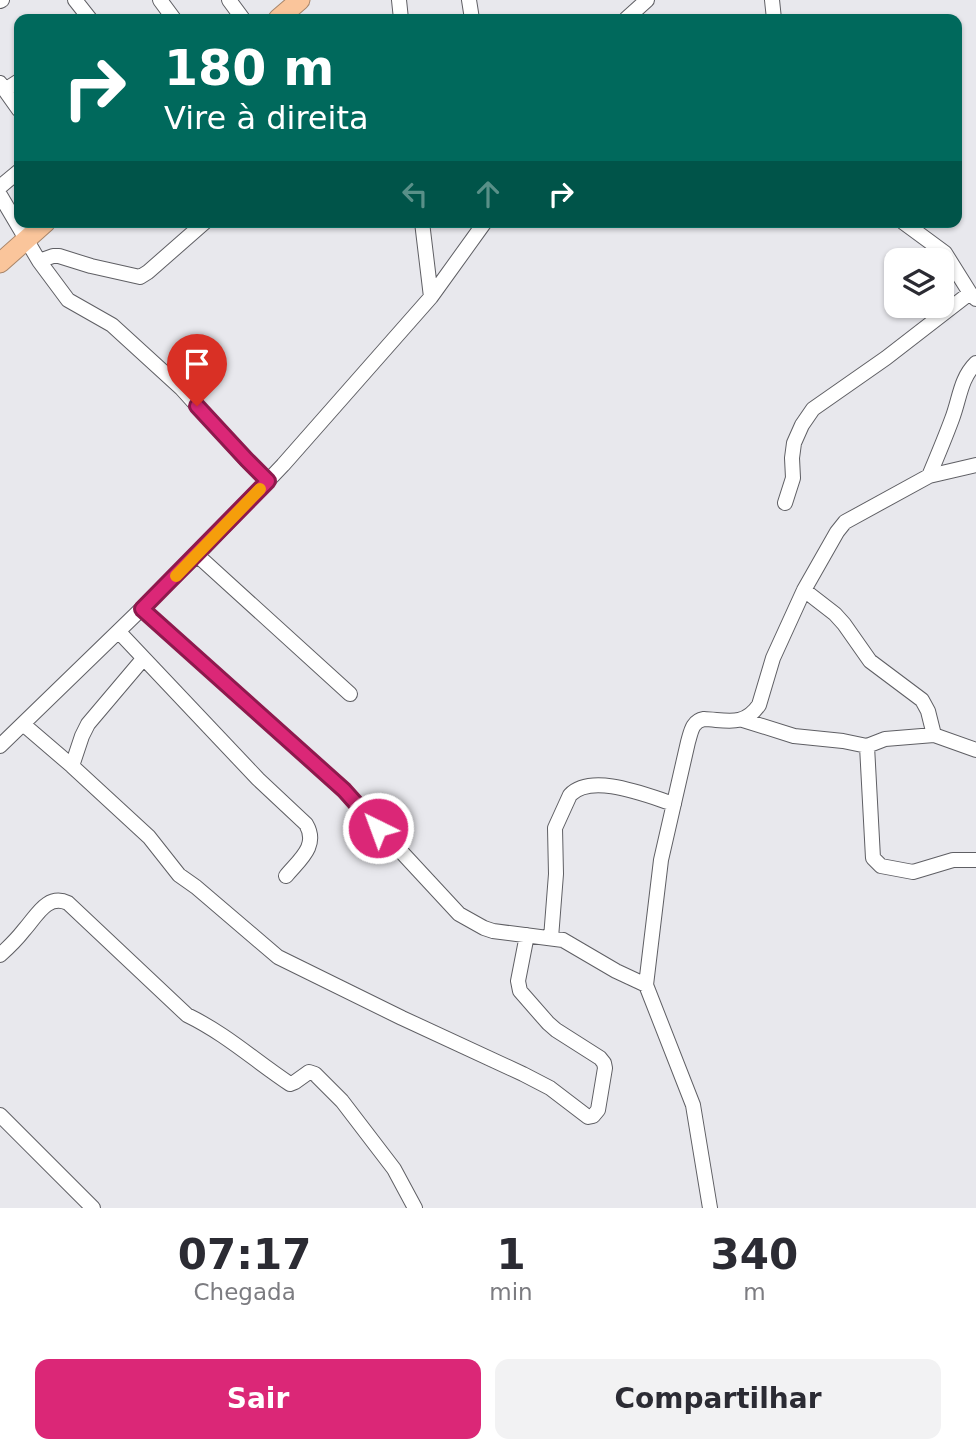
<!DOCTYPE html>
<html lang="pt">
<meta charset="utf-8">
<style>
body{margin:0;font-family:"DejaVu Sans",sans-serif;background:#f2f2f3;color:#2b2b33;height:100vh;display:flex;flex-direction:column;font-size:26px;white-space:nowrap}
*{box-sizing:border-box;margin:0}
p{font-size:23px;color:#7c7c81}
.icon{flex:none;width:38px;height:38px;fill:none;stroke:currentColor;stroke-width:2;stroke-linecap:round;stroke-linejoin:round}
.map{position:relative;height:1208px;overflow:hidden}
.panel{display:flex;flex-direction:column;background:#fff;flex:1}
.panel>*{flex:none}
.banner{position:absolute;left:14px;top:14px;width:948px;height:214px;border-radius:14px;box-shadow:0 2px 5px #0004;background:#00695c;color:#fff;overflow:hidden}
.controls{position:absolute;left:884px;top:248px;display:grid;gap:14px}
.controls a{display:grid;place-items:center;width:70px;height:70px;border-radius:14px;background:#fff;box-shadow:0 2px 5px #0004;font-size:35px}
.pin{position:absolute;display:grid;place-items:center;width:60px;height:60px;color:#fff;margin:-72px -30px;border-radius:50% 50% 50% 0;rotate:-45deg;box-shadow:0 0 7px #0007}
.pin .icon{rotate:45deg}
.me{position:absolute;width:77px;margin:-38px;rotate:318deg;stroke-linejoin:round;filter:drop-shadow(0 0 5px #0008)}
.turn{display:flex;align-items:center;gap:24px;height:147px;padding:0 35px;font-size:32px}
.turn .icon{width:91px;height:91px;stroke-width:2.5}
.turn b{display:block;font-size:49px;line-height:60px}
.lanes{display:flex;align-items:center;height:66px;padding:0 35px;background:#0003;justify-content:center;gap:35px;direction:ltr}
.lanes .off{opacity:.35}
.eta{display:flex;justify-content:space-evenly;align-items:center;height:119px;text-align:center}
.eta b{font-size:42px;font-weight:600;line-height:49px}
.primary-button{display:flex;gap:14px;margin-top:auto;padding:14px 35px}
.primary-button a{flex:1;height:80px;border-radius:14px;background:#db2777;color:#fff;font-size:28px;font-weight:600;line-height:80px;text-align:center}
.primary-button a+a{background:#f2f2f3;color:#2b2b33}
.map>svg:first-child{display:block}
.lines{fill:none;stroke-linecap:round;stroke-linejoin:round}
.minor-casing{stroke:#5f5f64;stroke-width:16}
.highway-casing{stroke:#a8866b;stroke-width:21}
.minor{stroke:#fff;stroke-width:14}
.highway{stroke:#fac59b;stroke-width:19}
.route-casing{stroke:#8e194d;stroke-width:18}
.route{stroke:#db2777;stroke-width:12}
.slow{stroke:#f59e0b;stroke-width:12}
</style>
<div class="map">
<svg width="976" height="1208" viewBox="0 0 976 1208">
<rect width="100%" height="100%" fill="#e8e8ed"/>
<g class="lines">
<g class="minor-casing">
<path id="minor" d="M75,0L90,19
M160,0L174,19
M229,0L243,19
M399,0L401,19
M469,0L472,19
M772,0L774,19
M0,1L2,0
M626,19L647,0
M0,83L19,110
M5,90L19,81
M0,187L19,171
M0,195L39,261L68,300L112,325L181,388L246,460L268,481
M422,222L431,297
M903,222L945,253L970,293L976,299
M39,261L53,256H59L91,266L140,277L148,272L205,222
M929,476C937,457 945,438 952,419C960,398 960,379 976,363
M785,503L793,478L792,458L794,443L802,425L813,409L886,358L970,293
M197,555L350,694
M804,590L835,614L844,624L870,661L922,700L928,711L934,735
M142,609L344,790L459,914L484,928L493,931L563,940L616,971L646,985
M119,632L258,779L306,824C319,846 299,860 286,876
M743,720L794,736L843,741L867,746L885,739L934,735L976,750
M23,724L72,766L149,837L179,875L196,887L278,957L402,1018L523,1074L550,1088L588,1117L593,1116L598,1110L605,1068L604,1063L600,1058L556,1030L548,1023L520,991L518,981L527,935
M0,746L197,555L283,465L431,297L485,222
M867,746L873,858L881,866L913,872L953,860H976
M72,766L82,736L88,724L143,659
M551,938L556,874L555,828L570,795C592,772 648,796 674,804
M0,955C9,947 17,939 24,930C36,917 47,893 68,903L187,1015C226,1034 254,1060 290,1084L295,1082L309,1072L315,1074L342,1101L394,1169L415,1208
M0,1115L93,1208
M710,1208L693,1105L646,985L661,860L688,742C691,732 692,721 704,719C727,720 744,727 759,705L773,658L804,590L837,532L845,522L929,476L976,465"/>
</g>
<g class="highway-casing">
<path id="highway" d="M278,19L300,0
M0,263L46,222"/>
</g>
<use href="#minor" class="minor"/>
<use href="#highway" class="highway"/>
</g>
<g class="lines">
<g class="route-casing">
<path id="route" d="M197,406L247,460L268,481L142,609L344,790L378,828"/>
</g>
<use href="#route" class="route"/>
<path class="slow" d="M176,576L260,489"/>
</g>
</svg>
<div class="controls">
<a><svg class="icon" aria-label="layers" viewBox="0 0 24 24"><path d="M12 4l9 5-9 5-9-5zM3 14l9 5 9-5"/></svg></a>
</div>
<div class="pin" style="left:197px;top:406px;background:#d93025"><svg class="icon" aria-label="arrive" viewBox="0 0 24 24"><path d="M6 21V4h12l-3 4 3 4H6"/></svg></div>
<svg class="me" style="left:378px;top:828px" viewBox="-20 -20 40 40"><circle r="17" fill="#db2777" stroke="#fff" stroke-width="3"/><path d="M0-11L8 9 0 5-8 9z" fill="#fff"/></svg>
<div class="banner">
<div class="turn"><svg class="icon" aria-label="right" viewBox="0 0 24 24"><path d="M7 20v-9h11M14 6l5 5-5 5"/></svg><div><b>180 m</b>Vire à direita</div></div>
<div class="lanes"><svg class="icon off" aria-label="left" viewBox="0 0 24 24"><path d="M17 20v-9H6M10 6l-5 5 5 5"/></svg><svg class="icon off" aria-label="ahead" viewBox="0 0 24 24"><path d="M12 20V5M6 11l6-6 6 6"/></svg><svg class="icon" aria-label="right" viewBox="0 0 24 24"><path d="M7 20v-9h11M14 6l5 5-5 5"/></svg></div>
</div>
</div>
<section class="panel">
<div class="eta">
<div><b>07:17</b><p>Chegada</p></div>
<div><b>1</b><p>min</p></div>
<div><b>340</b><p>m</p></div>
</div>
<div class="primary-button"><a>Sair</a><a>Compartilhar</a></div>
</section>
